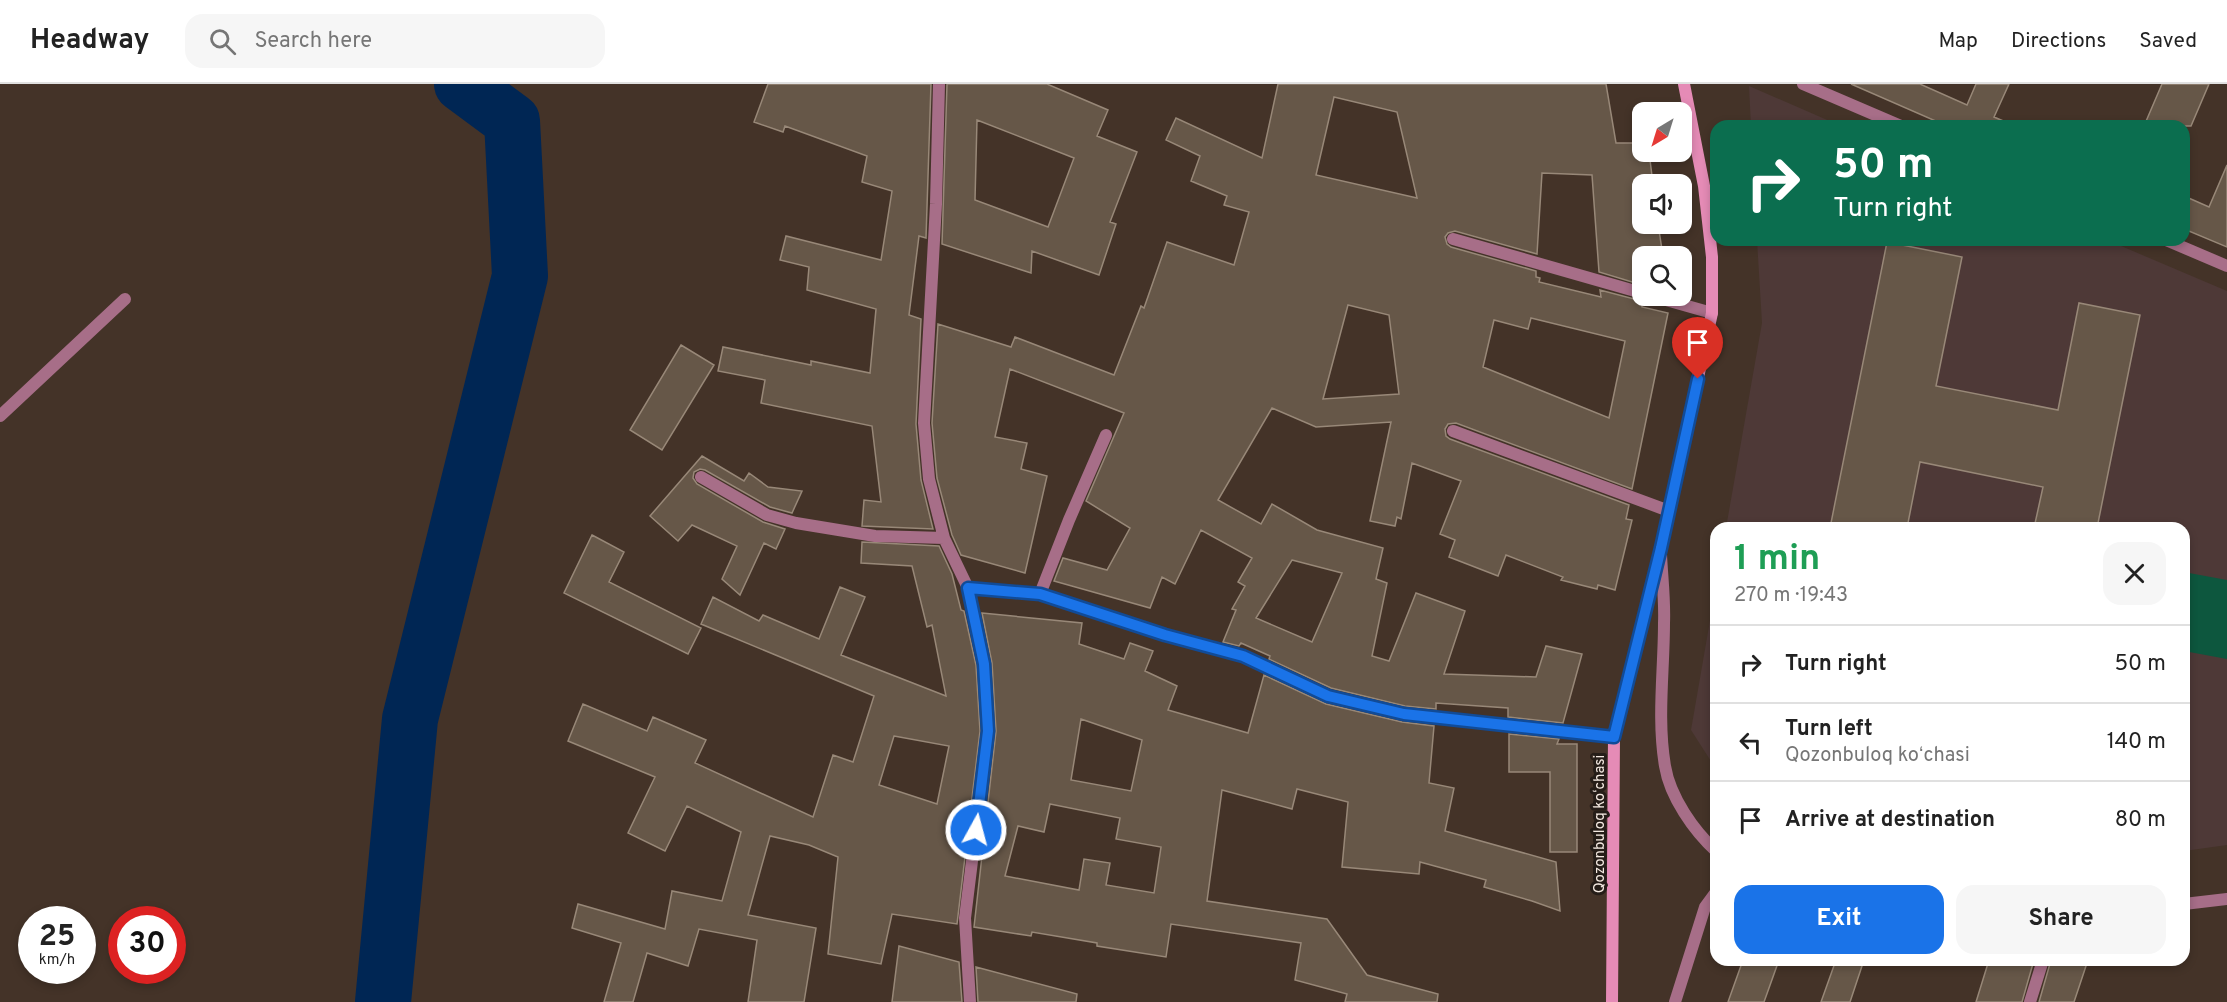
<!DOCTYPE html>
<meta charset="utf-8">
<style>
body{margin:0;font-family:Overpass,sans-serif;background:#f6f6f6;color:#222;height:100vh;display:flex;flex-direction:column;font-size:22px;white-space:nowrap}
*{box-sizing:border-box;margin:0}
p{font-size:20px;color:#767676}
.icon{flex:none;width:33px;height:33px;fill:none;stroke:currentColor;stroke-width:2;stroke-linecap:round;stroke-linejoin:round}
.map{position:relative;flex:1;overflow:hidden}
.drawer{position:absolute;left:1710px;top:438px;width:480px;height:444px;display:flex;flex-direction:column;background:#fff;border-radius:18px;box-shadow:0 3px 9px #0003}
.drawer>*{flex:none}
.guide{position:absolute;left:1710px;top:36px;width:480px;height:126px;border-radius:18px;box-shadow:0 3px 9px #0003;background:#0b6e4f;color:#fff;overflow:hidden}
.needle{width:39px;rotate:218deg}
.controls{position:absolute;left:1632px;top:18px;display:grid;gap:12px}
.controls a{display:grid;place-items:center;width:60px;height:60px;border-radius:12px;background:#fff;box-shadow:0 3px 9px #0003;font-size:30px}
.speed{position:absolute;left:18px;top:822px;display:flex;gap:12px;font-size:30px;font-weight:700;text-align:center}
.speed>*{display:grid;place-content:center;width:78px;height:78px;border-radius:50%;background:#fff;box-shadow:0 3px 9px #0003;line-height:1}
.speed small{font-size:15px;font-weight:400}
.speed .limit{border:9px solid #d22;background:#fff;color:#111}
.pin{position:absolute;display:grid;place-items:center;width:51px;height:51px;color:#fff;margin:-62px -26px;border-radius:50% 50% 50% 0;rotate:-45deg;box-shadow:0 0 6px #0007}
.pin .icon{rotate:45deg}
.me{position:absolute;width:66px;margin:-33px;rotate:7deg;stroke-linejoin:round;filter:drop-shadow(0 0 4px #0008)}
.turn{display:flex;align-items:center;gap:21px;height:126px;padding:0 24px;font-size:27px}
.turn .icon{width:78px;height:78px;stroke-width:2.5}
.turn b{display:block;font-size:42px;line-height:51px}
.round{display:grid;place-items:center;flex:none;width:63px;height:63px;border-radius:18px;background:#f6f6f6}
.summary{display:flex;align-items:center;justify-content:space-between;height:102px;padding:0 24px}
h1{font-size:36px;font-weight:700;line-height:45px;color:#1e9e55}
.button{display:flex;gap:12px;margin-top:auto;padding:12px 24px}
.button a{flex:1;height:69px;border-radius:18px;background:#1a73e8;color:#fff;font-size:24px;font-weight:700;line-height:69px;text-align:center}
.button a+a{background:#f6f6f6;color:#222}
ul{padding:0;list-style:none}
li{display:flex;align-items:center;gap:18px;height:78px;padding:0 24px;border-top:2px solid #e0e0e0}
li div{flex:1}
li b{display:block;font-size:22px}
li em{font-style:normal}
header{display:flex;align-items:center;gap:36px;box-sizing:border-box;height:84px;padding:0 30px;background:#fff;border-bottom:2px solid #e0e0e0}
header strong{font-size:28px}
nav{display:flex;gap:33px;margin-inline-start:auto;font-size:21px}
.search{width:420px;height:54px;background:#f6f6f6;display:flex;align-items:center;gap:15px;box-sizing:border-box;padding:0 21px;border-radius:18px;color:#767676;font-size:22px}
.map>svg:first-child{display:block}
.education{fill:#4e3937}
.green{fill:#0d573e}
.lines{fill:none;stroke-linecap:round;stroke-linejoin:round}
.river{stroke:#002654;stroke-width:56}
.building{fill:#665748;stroke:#988878;stroke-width:1.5;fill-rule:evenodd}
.minor{stroke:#a76e88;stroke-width:12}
.secondary{stroke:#e58bb6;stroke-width:12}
.route-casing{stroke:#114b97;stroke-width:15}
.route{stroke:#1a73e8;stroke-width:10}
.labels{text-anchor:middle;stroke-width:6;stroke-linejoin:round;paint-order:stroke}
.street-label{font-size:15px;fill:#f4e9e1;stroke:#251d18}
</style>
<header>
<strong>Headway</strong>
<div class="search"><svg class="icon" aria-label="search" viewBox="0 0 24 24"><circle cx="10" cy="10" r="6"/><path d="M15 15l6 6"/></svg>Search here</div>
<nav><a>Map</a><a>Directions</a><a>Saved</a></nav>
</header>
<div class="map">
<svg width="2227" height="918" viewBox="0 0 2227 918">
<rect width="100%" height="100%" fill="#443328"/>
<path class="education" d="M1749,2L1841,42H1751Z
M1757,156H2107L2227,207V761L2184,767V444H1726L1762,239Z
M1716,502V685L1691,646Z"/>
<path class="green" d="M2189,489L2227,496V575L2184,567V518Z"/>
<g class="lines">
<path class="river" d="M383,918L410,635L520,192L512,37L462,0"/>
</g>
<path class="building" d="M768,0H931L926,154L919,152L909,231L921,235L916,340L921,396L933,445L862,442L864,416L881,418L872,342L761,319L765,296L718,287L723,263L811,281V277L870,289L876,225L807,206L809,183L780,176L786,152L881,176L892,107L862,98L867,72L785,42L783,48L754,38Z
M947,0H1047L1108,26L1097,52L1137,68L1110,138L1116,140L1099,191L1032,167L1031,189L942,160ZM977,36L1074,74L1048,143L975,116Z
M1278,0H1606L1616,59H1642V68H1649L1653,100H1642V140H1658L1663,172H1642V201L1599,188L1592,91L1542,89L1537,170L1455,147L1448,149L1445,153L1447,160L1451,163L1536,187V193L1540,194L1539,198L1601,213L1600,206L1642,217V223L1668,229L1632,405L1456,339L1448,340L1445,345L1446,352L1450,355L1629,421L1626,435L1632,436L1615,506L1598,501L1597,505L1561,496L1563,493L1506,471L1498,492L1449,473L1455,456L1440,450L1461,397L1412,379L1401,435L1397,433L1395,442L1370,437L1391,338L1316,343L1272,324L1218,416L1261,440L1272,420L1317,446L1383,464L1376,495L1387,499L1372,572L1389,577L1416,509L1465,527L1444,590L1536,593L1546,562L1582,570L1563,639L1508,633V624L1436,619V625L1405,622L1331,604L1269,575L1270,572L1241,559L1239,562L1223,558L1236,526L1232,525L1245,502L1238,498L1252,474L1201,446L1175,500L1162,493L1150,524L1054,497L1063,474L1107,486L1130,444L1086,417L1124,329L1010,285L995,353L1027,359L1021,385L1047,392L1025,489L961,471L952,451L937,394L932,339L938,240L1011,263L1015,253L1114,291L1141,222L1144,224L1167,158L1234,181L1249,128L1224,121L1227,112L1191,97L1200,72L1166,56L1176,34L1262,74ZM1334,13L1397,28L1417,114L1316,91ZM1348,221L1389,231L1399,310L1323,315ZM1531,234L1625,257L1609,334L1483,283L1494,236L1528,245ZM1292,476L1342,489L1312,558L1256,534Z
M1851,0H1920L1967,21L1976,0H2009L1994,33L2015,42H1947Z
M2162,0H2209L2191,42H2144Z
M2227,81V163L2184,145V112L2209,123Z
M1887,158L1962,173L1936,302L2058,326L2079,219L2140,231L2097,444H2034L2043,403L1920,378L1907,444H1830Z
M681,261L714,281L662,366L630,346Z
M702,372L744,397L749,389L768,403L802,407L792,429L770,423L705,386L700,385L694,388L693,394L697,400L763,438L785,445L776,465L764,459L740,511L722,495L737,462L692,441L678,457L650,432Z
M592,451L624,468L609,498L701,544L688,570L564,509Z
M862,458L939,462L952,490L961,526L964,527L976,581L980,647L957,840L892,830L881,880L828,870L838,773L809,761L770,752L748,831L816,844L804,918H748L757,856L699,845L688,882L647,869L633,918H604L621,859L572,844L578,820L665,845L672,807L722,817L741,748L687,722L665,767L628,749L655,693L568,657L583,620L647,647L653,633L706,656L695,679L813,733L833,671L853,678L874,612L701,540L713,513L759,537L763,531L819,555L840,503L865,513L841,571L946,612L932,541L927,543L912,482L861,479ZM894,652L949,662L937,720L879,701Z
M982,529L1082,539L1079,560L1124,575L1130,559L1153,567L1145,587L1177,602L1168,626L1248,649L1264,591L1326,620L1402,638L1434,642L1429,699L1454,704L1445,747L1556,778L1560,827L1532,817L1484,803L1486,796L1420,778L1419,790L1342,783L1348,718L1297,705L1292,725L1222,706L1207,817L1327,835L1367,891L1438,910L1437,918H1345L1347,910L1295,896L1301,859L1171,840L1166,873L1097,862V859L1032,848L1031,852L974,843L996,647L992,579ZM1081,635L1142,656L1131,707L1071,696ZM1050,720L1120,734L1116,755L1161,763L1154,809L1106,801L1110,779L1084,775L1079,806L1005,792L1018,742L1044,748Z
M1509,650L1559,655L1557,660H1577V768H1550V688H1509Z
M899,862L959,878L962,918H892Z
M1743,876H1779L1764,918H1728Z
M1836,876H1864L1850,918H1821Z
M1989,876H2034L2022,918H1976Z
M2051,876H2088L2074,918H2039Z
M976,883L1077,910L1076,918H978Z"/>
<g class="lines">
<path class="minor" d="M939,0L936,120L924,339L929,395L944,454L968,504L984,580L988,647L965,834L970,918
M1803,0L1901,42
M1453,155L1642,209
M2166,156L2227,182
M1652,212L1712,229
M0,332L125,215
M1453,347L1669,427
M701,393L767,431L796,439L875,452L944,454
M1661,470C1662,493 1665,516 1664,539C1664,586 1657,635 1665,682C1670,713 1694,747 1716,767
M968,504L1040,510L1165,551L1243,572L1328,612L1404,630L1614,653
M1040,510L1069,436L1106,351
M2184,820L2227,815
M1675,918L1705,823L1716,808
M2030,918L2043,876"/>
<path class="secondary" d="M1612,918L1614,653L1661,464L1712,229V173L1704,102L1684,0"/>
</g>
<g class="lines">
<g class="route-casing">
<path id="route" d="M976,746L988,647L984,580L968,504L1040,510L1165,551L1243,572L1328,612L1404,630L1614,653L1661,464L1698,295"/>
</g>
<use href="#route" class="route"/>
</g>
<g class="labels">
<g class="street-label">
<text transform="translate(1599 740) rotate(-90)" y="5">Qozonbuloq koʻchasi</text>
</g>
</g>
</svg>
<div class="controls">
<a><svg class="needle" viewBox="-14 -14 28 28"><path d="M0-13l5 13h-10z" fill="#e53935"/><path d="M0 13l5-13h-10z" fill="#767676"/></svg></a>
<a><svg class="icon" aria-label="sound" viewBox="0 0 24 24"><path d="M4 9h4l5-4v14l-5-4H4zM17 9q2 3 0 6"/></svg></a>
<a><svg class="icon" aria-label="search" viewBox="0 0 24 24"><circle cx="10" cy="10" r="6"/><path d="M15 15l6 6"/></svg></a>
</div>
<div class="speed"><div>25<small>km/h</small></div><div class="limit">30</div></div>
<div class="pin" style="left:1698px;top:295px;background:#d93025"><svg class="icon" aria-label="arrive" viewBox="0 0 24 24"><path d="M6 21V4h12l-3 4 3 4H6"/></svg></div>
<svg class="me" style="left:976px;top:746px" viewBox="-20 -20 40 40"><circle r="17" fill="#1a73e8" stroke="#fff" stroke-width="3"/><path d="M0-11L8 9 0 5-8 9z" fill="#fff"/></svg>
<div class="guide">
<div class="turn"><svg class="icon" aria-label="right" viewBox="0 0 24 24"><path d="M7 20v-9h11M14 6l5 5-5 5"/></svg><div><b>50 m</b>Turn right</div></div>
</div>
<section class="drawer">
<div class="summary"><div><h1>1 min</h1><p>270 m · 19:43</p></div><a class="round"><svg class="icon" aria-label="close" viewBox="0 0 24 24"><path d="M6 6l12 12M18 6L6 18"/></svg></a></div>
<ul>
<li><svg class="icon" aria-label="right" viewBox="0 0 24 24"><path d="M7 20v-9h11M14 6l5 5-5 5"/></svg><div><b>Turn right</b></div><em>50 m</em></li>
<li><svg class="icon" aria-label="left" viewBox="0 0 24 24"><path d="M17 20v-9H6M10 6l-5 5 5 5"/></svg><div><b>Turn left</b><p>Qozonbuloq koʻchasi</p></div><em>140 m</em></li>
<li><svg class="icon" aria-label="arrive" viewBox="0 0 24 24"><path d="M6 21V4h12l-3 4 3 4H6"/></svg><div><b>Arrive at destination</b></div><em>80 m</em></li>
</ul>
<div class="button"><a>Exit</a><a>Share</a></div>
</section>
</div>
